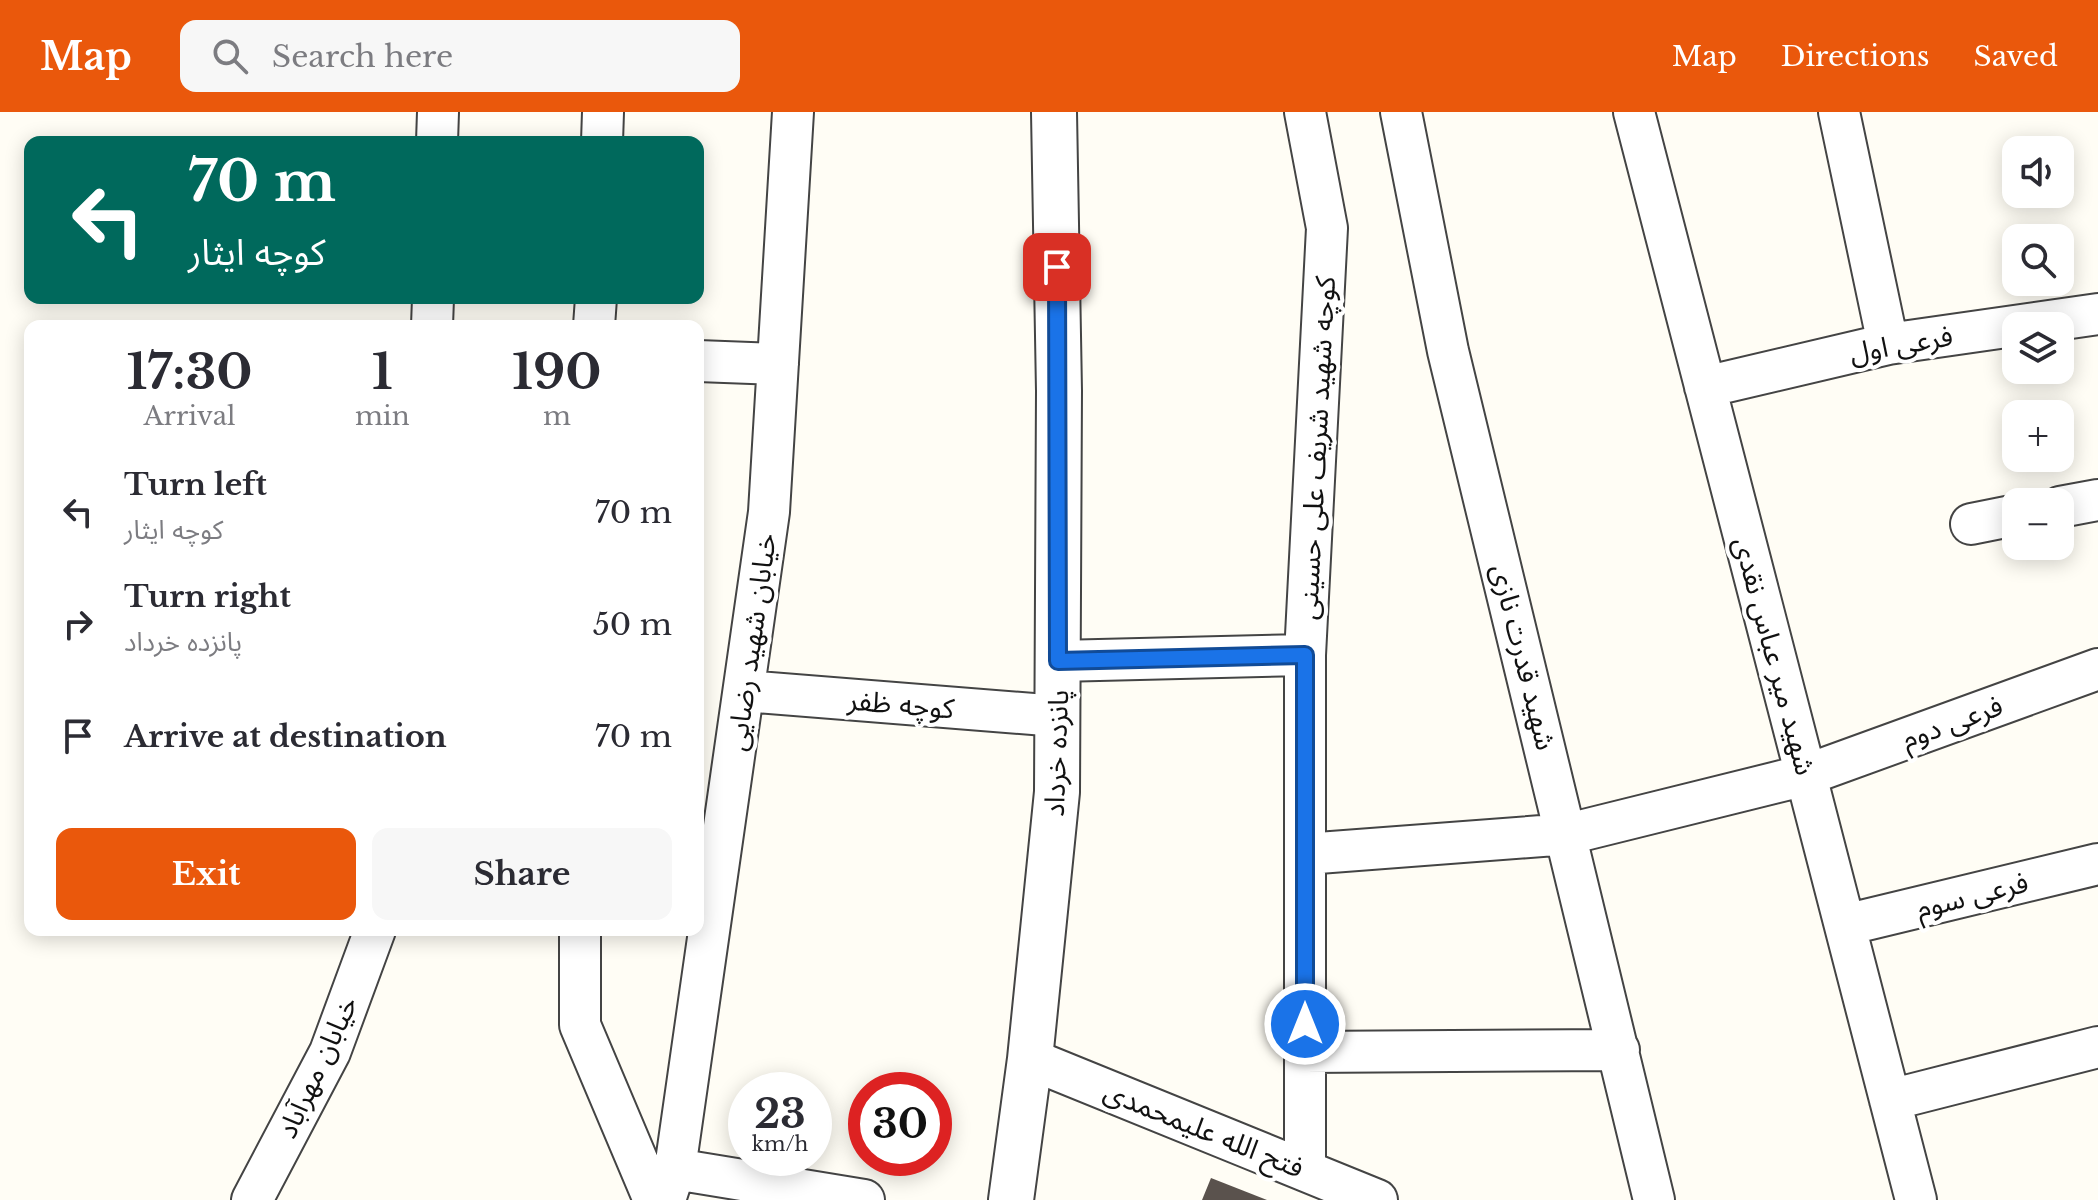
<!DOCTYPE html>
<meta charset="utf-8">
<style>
body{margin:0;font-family:"Libre Baskerville","Noto Sans Arabic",serif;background:#f7f7f7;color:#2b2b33;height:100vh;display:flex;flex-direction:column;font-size:30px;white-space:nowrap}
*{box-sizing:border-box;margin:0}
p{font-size:26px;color:#7c7c81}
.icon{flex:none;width:44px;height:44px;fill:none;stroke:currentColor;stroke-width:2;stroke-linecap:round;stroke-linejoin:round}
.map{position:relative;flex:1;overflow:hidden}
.panel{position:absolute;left:24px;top:208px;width:680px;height:616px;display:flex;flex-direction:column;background:#fff;border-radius:16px;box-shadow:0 4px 20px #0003}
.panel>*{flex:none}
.guide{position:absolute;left:24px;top:24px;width:680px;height:168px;border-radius:16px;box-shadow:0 4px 20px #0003;background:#00695c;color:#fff;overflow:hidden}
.controls{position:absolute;left:2002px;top:24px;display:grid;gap:16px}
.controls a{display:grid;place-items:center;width:72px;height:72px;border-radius:16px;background:#fff;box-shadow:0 4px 20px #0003;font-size:40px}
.speed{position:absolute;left:728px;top:960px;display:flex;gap:16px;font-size:40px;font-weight:700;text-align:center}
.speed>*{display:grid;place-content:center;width:104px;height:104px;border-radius:50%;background:#fff;box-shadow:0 4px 20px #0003;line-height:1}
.speed small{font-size:20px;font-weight:400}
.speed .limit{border:12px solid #d22;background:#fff;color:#111}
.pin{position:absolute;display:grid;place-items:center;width:68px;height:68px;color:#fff;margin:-34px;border-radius:16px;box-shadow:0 4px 12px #0006}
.me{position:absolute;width:88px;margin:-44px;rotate:0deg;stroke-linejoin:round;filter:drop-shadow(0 0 6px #0008)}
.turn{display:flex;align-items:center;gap:28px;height:168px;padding:0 32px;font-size:36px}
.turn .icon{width:104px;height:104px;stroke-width:2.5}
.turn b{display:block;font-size:56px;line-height:68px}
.eta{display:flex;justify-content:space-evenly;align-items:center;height:136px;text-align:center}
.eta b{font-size:48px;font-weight:700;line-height:56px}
.action{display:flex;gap:16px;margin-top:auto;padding:16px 32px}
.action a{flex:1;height:92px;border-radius:16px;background:#ea580c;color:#fff;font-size:32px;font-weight:700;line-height:92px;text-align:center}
.action a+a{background:#f7f7f7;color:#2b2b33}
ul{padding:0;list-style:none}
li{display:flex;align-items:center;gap:24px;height:112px;padding:0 32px}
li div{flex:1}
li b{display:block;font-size:30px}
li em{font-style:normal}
header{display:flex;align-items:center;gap:48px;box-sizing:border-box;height:112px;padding:0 40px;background:#ea580c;color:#fff}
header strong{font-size:38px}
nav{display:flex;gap:44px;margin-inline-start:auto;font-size:28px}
.search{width:560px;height:72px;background:#f7f7f7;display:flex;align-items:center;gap:20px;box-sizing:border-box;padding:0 28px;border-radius:16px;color:#7c7c81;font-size:30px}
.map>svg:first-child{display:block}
.building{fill:#5a524d}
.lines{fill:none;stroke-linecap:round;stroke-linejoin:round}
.minor-casing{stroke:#444;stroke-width:44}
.tertiary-casing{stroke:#444;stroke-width:48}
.minor{stroke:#fff;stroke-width:40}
.tertiary{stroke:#fff;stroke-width:44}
.route-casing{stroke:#114b97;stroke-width:20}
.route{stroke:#1a73e8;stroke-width:14}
.labels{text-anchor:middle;stroke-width:8;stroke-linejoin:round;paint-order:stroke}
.street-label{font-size:28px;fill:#111;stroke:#fff}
</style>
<header>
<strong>Map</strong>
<div class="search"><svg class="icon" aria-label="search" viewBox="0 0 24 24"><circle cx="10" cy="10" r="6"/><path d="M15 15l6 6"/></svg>Search here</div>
<nav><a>Map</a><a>Directions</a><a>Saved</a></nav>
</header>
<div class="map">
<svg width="2098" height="1088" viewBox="0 0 2098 1088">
<rect width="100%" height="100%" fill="#fffdf5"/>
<path class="building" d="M1211,1066L1267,1088H1202Z"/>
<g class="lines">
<g class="minor-casing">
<path id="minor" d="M1401,0L1448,239L1654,1088
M1634,0L1916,1088
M1839,0L1888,232
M437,30L438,0
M602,30L603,0
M432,214L433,186
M594,214L596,186
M698,249L778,252
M1705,275L1888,232L2098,202
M2060,395L2098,388
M1971,412L2016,403
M1058,549L1305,543
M744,579L1058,604
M1305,742L1568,722L1806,663L2098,557
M1845,813L2098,752
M580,818V913L654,1088
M1305,940L1619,938
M1030,947L1377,1088
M1890,988L2098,935
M675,1057L864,1088
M1305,1058V543L1327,116L1305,0
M252,1088L330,940L375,818
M665,1088L675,1057L769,400L793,0"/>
</g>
<g class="tertiary-casing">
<path id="tertiary" d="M1011,1088L1030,947L1057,680L1059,279L1054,0"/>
</g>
<use href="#minor" class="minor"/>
<use href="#tertiary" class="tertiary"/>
</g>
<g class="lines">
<g class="route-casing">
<path id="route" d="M1057,155L1058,549L1305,543V912"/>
</g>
<use href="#route" class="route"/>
</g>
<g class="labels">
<g class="street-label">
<text transform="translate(1901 232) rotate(-10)" y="10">فرعی اول</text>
<text transform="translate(1316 336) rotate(-87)" y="10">کوچه شهید شریف علی حسینی</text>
<text transform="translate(751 530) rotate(-82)" y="10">خیابان شهید رضایی</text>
<text transform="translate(1775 544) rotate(75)" y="10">شهید میر عباس نقدی</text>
<text transform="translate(1524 545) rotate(76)" y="10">شهید قدرت نازی</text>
<text transform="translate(901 592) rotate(5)" y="10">کوچه ظفر</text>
<text transform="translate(1952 610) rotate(-20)" y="10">فرعی دوم</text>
<text transform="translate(1056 641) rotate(-88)" y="10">پانزده خرداد</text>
<text transform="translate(1972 783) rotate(-14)" y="10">فرعی سوم</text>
<text transform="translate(317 955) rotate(-65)" y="10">خیابان مهرآباد</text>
<text transform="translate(1204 1017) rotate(22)" y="10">فتح الله علیمحمدی</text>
</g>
</g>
</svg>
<div class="controls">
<a><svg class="icon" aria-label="sound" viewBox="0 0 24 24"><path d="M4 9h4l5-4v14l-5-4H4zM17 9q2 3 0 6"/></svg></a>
<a><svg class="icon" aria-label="search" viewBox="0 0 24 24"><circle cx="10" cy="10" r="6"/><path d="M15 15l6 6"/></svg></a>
<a><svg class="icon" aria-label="layers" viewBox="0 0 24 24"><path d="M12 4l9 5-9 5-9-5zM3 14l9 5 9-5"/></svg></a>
<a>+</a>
<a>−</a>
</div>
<div class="speed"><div>23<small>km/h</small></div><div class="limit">30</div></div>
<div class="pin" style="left:1057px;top:155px;background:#d93025"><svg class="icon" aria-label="arrive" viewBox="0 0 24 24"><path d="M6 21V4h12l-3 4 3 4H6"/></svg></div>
<svg class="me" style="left:1305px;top:912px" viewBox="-20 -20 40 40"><circle r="17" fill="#1a73e8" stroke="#fff" stroke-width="3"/><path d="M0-11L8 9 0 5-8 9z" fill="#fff"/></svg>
<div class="guide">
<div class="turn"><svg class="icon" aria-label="left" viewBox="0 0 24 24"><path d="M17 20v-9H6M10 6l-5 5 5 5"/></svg><div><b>70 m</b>کوچه ایثار</div></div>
</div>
<section class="panel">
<div class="eta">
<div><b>17:30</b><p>Arrival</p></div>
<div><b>1</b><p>min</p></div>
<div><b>190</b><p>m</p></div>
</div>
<ul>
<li><svg class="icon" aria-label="left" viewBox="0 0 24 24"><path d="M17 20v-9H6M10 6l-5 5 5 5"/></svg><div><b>Turn left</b><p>کوچه ایثار</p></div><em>70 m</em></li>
<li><svg class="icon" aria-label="right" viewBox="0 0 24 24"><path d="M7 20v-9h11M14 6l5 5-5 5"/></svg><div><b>Turn right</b><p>پانزده خرداد</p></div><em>50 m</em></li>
<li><svg class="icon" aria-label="arrive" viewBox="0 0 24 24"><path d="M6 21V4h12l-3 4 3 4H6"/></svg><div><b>Arrive at destination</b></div><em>70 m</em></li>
</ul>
<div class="action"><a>Exit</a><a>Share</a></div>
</section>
</div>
